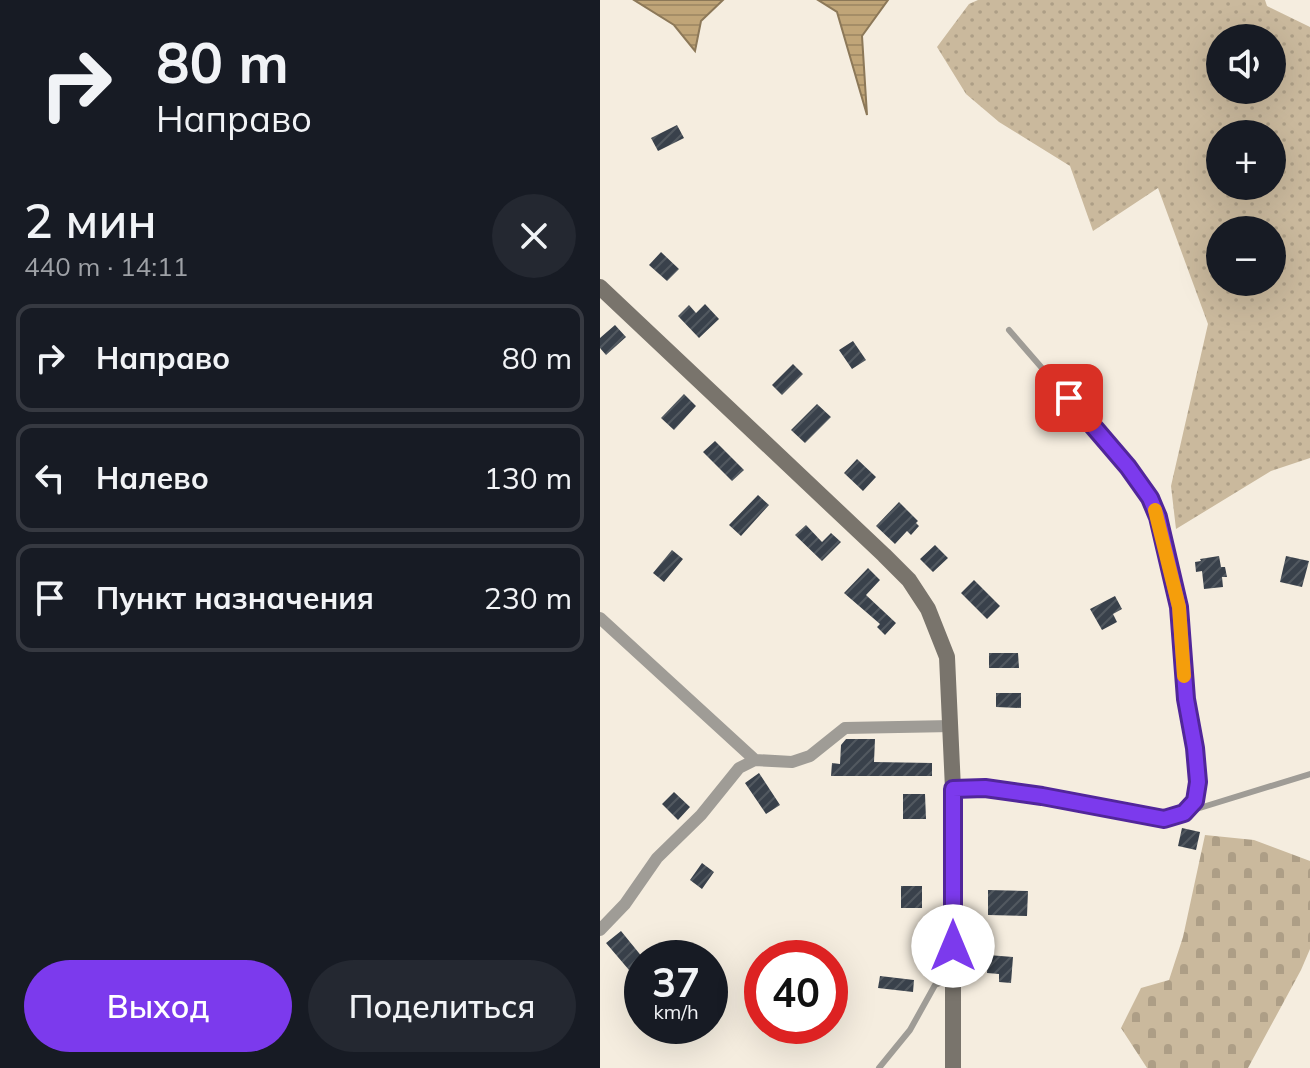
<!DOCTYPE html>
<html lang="ru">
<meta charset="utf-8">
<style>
body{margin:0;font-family:Mulish,sans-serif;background:#242831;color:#f1f3f6;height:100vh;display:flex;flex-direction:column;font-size:30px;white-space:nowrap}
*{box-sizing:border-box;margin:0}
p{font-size:26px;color:#9ea1a6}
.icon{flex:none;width:44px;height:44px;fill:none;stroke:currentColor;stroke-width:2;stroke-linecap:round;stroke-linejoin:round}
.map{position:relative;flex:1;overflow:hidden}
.panel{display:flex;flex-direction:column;background:#171b24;width:600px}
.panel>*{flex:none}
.hud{background:#171b24;color:#f1f3f6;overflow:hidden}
.tools{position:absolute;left:606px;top:24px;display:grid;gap:16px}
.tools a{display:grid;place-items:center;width:80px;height:80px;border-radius:50%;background:#171b24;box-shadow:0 8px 32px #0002;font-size:40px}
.speed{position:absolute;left:24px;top:940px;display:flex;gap:16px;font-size:40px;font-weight:700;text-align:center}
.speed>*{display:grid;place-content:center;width:104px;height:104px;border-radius:50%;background:#171b24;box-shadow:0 8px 32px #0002;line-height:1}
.speed small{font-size:20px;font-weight:400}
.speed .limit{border:12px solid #d22;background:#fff;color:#111}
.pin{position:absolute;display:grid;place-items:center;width:68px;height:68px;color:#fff;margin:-34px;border-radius:16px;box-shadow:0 4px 12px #0006}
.me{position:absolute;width:88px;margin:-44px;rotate:0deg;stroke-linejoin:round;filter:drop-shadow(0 0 6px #0008)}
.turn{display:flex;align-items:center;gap:28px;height:168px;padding:0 24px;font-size:36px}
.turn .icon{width:104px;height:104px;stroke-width:2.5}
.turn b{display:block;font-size:56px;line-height:68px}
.round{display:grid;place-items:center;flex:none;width:84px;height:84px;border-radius:42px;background:#242831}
.headline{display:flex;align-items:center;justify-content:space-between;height:136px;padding:0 24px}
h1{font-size:48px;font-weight:600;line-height:60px}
.cta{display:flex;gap:16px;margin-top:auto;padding:16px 24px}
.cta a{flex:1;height:92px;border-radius:48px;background:#7c3aed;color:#fff;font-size:32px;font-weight:600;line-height:92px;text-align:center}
.cta a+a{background:#242831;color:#f1f3f6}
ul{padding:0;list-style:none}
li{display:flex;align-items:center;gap:24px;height:108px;margin:0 16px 12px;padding:0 8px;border:4px solid #363941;border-radius:16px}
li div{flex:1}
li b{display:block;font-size:30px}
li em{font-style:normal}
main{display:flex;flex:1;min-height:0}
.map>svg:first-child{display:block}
.grass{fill:url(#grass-dots);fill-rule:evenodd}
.cemetery{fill:url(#cemetery-stones)}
.water{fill:url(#water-rules);stroke:#8c7858;stroke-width:2}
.building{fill:url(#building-hatch)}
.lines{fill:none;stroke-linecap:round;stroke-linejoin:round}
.lane{stroke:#9f9c96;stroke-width:6}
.street{stroke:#9f9c96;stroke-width:12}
.secondary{stroke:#79746c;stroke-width:16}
.route-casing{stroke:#51269a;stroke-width:20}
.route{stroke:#7c3aed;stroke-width:14}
.slow{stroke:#f59e0b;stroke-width:14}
</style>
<main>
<section class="panel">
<div class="hud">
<div class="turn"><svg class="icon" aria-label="right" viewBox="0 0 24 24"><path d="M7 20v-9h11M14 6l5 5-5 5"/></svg><div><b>80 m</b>Направо</div></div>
</div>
<div class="headline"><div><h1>2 мин</h1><p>440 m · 14:11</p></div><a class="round"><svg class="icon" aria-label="close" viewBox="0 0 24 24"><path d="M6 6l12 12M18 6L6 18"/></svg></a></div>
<ul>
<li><svg class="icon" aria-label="right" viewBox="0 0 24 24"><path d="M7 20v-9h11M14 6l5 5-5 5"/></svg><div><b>Направо</b></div><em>80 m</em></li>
<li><svg class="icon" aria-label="left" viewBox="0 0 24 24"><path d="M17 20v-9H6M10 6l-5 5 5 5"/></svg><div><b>Налево</b></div><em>130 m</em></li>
<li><svg class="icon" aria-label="arrive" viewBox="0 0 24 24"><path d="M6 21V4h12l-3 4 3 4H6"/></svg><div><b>Пункт назначения</b></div><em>230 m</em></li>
</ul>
<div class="cta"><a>Выход</a><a>Поделиться</a></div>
</section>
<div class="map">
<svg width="710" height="1068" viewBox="0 0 710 1068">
<defs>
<pattern id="grass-dots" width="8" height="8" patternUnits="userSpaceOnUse" patternTransform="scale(2)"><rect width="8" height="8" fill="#cab99d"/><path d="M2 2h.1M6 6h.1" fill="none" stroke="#ad9e86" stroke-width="1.8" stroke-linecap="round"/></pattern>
<pattern id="cemetery-stones" width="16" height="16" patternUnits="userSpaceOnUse" patternTransform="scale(2)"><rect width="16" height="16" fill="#cab99d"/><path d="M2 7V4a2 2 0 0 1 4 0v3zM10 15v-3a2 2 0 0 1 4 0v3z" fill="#ad9e86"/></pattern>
<pattern id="water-rules" width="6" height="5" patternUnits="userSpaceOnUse" patternTransform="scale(2)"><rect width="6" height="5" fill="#c0a578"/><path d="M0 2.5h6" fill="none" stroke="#a48d67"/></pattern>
<pattern id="building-hatch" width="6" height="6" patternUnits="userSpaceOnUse" patternTransform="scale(2)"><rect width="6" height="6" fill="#39414b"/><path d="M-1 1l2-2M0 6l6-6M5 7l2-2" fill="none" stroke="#525960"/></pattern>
</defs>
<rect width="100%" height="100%" fill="#f5eddf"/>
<path class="grass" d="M378,0H665L667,6L710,27V458L671,471L576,529L571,486L608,324L558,188L493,231L470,166L399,122L366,94L337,47L369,4ZM620,38H672V90H620ZM620,134H672V186H620ZM620,230H672V282H620Z"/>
<path class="cemetery" d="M605,835L654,840L710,861V949L701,970L648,1068H547L521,1028L541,988L569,980L583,937Z"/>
<path class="water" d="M34,0H123L101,21L95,51L74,25Z
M218,0H288L262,36L267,115L237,12Z"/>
<path class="building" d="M77,125L84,138L58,151L51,138Z
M61,252L79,269L67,281L49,265Z
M105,304L119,319L99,338L78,316L89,305L96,313Z
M15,325L26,337L6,355L0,348V338Z
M253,341L266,360L252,369L239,350Z
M193,364L203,374L182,395L172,385Z
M84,394L96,406L74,430L61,418Z
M217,404L231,417L205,443L191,430Z
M115,441L144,470L132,481L103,452Z
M257,459L276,477L263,491L244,473Z
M158,495L169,505L141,536L129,525Z
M299,502L318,521L316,523L319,526L311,535L307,531L295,544L276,526Z
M206,525L222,542L231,533L241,542L222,561L195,535Z
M335,545L348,558L333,572L320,559Z
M72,550L83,559L64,582L53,573Z
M619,556L621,567H625L627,577H622L623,587L604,589L602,571L596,572L595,562L601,561L600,559Z
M686,556L709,561L702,587L680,582Z
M268,568L280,580L266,595L296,623L285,635L277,627L280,624L244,593Z
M374,580L400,606L387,619L361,593Z
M515,596L522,609L513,614L517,622L502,630L490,609Z
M389,653H418L419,668H389Z
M396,693H421V708L396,707Z
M246,739H275L274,762L332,763V776H231L232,763L240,764L241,745Z
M159,773L180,805L166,814L145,783Z
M74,792L90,807L78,820L62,804Z
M303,794H325L326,819H303Z
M582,828L600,832L596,850L578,846Z
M102,863L114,872L102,889L90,880Z
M301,886H322V908H301Z
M388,890L428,891L427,916L388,915Z
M21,931L43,958L29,970L6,943Z
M388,955L413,957L411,983L399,982V974L387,973Z
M280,976L314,980L313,992L278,988Z"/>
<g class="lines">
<path class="lane" d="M409,330L528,467L550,498L558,517L579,607L586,699L595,748L598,782L595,801L584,813
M353,789L385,788L442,796L515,811L564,819L710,774
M279,1068L310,1030L335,985L350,979"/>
<path class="street" d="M0,618L155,760L192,762L210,756L245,728L352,726
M0,930L25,904L57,858L101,815L139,768L155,760"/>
<path class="secondary" d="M0,287L284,555L309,580L328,609L347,657L353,789V1068"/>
</g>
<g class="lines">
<g class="route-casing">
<path id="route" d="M353,946V789L385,788L442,796L564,819L584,813L595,801L598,782L595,748L586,699L579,607L558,517L550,498L528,467L469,398"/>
</g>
<use href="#route" class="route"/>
<path class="slow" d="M555,510L579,607L584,676"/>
</g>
</svg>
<div class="tools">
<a><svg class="icon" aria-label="sound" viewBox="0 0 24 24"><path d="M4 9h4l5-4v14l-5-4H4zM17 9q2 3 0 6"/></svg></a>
<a>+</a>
<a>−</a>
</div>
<div class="speed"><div>37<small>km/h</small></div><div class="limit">40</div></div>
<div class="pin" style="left:469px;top:398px;background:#d93025"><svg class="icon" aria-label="arrive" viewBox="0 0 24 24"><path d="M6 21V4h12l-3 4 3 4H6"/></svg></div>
<svg class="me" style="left:353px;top:946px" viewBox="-20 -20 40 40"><circle r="19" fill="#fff"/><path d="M0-13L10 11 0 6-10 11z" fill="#7c3aed"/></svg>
</div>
</main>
